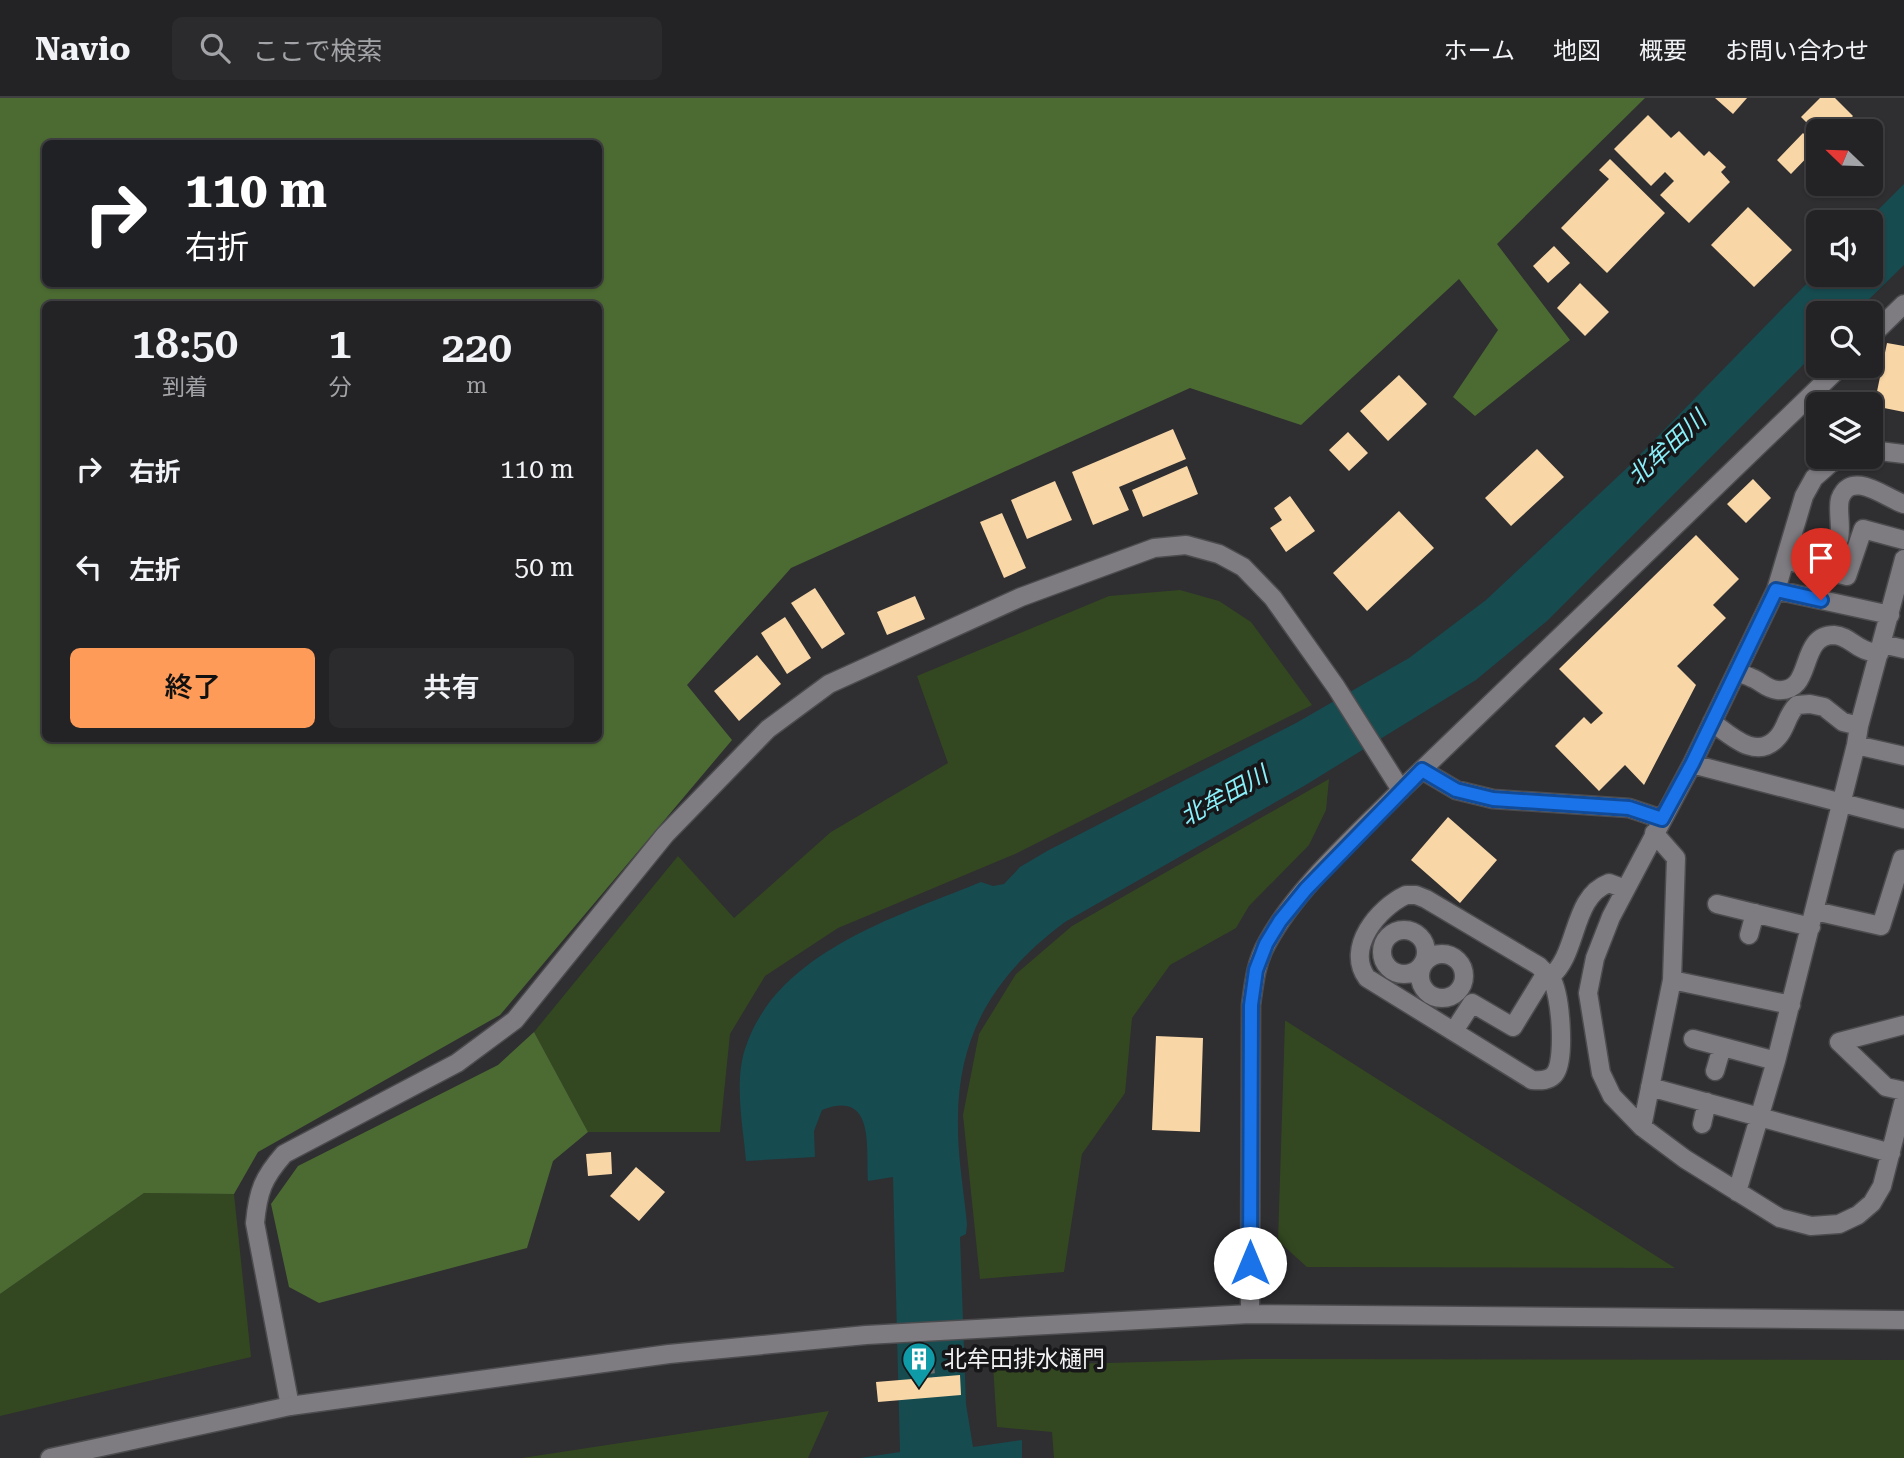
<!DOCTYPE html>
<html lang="ja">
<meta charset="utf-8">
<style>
body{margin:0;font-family:"Roboto Serif","Noto Sans JP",serif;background:#2b2a2d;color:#f1f3f6;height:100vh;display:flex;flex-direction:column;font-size:26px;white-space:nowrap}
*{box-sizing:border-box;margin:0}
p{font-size:23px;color:#a3a4a7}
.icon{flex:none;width:38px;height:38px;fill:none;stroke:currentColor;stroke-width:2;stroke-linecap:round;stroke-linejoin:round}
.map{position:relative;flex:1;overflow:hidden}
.sheet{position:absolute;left:42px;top:203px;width:560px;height:441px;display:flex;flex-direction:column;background:#232225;border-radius:10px;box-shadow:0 2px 5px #0004,0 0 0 2px #403f42}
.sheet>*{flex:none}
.top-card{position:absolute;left:42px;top:42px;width:560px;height:147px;border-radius:10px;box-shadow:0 2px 5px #0004,0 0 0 2px #403f42;background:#202124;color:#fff;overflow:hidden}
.needle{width:46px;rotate:293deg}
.buttons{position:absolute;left:1806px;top:21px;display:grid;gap:14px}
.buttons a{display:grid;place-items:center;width:77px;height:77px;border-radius:10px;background:#232225;box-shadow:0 2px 5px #0004,0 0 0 2px #403f42;font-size:35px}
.pin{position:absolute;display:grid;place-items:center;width:60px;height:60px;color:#fff;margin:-72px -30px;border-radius:50% 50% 50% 0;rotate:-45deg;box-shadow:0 0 7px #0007}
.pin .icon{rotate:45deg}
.me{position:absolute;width:77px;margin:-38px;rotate:0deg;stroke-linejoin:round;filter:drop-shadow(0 0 5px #0008)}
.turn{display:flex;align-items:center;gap:24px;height:147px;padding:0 28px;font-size:32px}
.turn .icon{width:91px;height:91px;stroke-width:2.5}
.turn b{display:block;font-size:49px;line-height:60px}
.eta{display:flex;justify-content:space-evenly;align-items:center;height:119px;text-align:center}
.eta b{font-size:42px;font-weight:600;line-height:49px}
.cta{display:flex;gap:14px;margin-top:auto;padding:14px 28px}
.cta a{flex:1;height:80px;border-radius:10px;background:#fe9b58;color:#111;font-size:28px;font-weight:600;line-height:80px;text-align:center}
.cta a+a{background:#2b2a2d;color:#f1f3f6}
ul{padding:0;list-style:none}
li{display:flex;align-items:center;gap:21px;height:98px;padding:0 28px}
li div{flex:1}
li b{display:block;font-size:26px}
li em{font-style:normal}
header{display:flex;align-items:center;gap:42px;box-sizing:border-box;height:98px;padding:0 35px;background:#232225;border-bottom:2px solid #403f42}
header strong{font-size:33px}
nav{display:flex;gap:38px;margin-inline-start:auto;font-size:24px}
.search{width:490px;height:63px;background:#2b2a2d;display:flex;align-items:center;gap:18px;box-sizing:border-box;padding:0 24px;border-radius:10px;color:#a3a4a7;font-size:26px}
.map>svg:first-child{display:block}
.green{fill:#334821}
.forest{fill:#4c6b32;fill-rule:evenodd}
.water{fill:#164b50}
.building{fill:#f8d6a6}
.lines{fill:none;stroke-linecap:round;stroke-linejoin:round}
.service-casing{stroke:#4c4b4e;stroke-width:21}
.minor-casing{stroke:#4c4b4e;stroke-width:21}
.tertiary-casing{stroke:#4c4b4e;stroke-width:21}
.path{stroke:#6d6c6f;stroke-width:4.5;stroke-dasharray:7 3.5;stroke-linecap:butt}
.service{stroke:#7e7c80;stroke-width:18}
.minor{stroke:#7e7c80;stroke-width:18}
.tertiary{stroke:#7e7c80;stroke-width:18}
.route-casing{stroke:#114b97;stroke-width:18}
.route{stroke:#1a73e8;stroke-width:12}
.labels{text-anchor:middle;stroke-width:7;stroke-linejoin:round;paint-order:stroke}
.poi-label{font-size:23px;fill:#f3f2f4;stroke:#171618;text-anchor:start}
.water-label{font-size:24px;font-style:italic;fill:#89f0fa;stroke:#171618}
</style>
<header>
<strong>Navio</strong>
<div class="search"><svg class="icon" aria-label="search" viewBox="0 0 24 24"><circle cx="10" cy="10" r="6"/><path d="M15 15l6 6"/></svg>ここで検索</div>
<nav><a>ホーム</a><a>地図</a><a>概要</a><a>お問い合わせ</a></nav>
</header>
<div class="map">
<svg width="1904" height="1360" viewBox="0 0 1904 1360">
<rect width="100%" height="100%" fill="#2f2e31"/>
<path class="green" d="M1180,492L1219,503L1251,524L1312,607L1015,756L838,830L765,878L730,936L720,1034H588L534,934L678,758L734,820L831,734L948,665L917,578L1109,498Z
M1329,681L1326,712L1309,747L1249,808L1236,830L1170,867L1132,920L1125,995L1082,1056L1064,1174L980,1181L963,1017L979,936L1016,876L1072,828Z
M1285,923H1286L1675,1170L1307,1169L1278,1143Z
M144,1095L234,1096L251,1259L0,1318V1196Z
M1251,1261L1904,1262V1360H1054L1052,1334L997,1329L993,1268Z
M829,1313L808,1360H522Z"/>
<path class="forest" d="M0,0H1645L1497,146L1570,242L1475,318L1453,299L1498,232L1459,181L1301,327L1190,290L791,470L687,587L732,642L500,917L258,1054L234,1096L144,1095L0,1196ZM46,46H598V186H46ZM46,206H598V640H46Z
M534,934L588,1034L553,1063L527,1150L319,1205L289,1189L271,1106L298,1068L498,967Z"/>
<path class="water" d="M1904,86V167L1855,215H1818V252L1547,523L1476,582L1304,688L1065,824C994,877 956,938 958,1029C958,1061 964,1094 967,1126L966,1136L960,1139L966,1306L973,1349L1022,1342V1360H860L900,1354L893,1079L868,1083C866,1049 875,991 822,1012L814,1033L815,1059L746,1063C743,1028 734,985 745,951C776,854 896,819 981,784L993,788L1004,786L1020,769L1047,753L1296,625L1409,560L1486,502L1628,369L1818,174V177H1871V124H1866Z"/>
<path class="building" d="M1715,0H1747L1733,16Z
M1820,0H1835L1853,18L1838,33H1818V36L1801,19Z
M1648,17L1671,40L1679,33L1704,58L1709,53L1726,69L1721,74L1730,84L1689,125L1660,97L1674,83L1665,74L1651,88L1614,51Z
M1803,35L1817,49L1791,76L1777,62Z
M1610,61L1665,115L1607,175L1561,130L1609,81L1599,72Z
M1748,109L1792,152L1754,189L1711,147Z
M1554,148L1570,165L1548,185L1533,168Z
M1580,185L1609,214L1585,238L1557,210Z
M1887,245L1904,248V314L1874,308Z
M1399,277L1427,306L1388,343L1360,313Z
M1173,331L1186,361L1119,389L1129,412L1093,427L1072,374Z
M1348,334L1368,355L1349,373L1329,352Z
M1537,351L1564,379L1511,428L1485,400Z
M1187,368L1198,396L1143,419L1132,392Z
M1753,381L1771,400L1746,425L1727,406Z
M1055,383L1072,422L1027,441L1011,402Z
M1290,398L1315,433L1286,454L1270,430L1282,422L1274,410Z
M1399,413L1434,450L1367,513L1333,475Z
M1002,415L1026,470L1004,480L980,424Z
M1696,437L1739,481L1713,507L1726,520L1677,568L1696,587L1644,687L1625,667L1599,693L1555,648L1584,619L1591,626L1603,615L1559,571Z
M815,490L845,536L822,551L791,505Z
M915,498L925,521L887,537L877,514Z
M785,519L811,560L787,576L761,535Z
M757,557L781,586L739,623L714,593Z
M1448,719L1497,762L1460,805L1411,762Z
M1156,938L1203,940L1200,1034L1152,1032Z
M611,1054L612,1076L588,1078L586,1056Z
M636,1069L665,1094L639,1123L610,1098Z
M960,1277L961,1297L878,1304L876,1284Z"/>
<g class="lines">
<g class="service-casing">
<path id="service" d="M1871,352L1904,356
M1843,359L1831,365L1814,380L1804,398L1776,492L1692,666L1611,819L1595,860L1588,895L1601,975L1612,998L1642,1029L1685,1061L1780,1120L1811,1128L1839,1126L1858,1117L1872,1105L1882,1088L1904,1002
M1791,443C1809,447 1823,452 1839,441C1842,428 1837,412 1840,401C1851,370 1887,401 1904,406
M1785,462L1847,478L1863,431L1904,442
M1776,492L1890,517
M1882,546L1904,551
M1736,575C1741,576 1747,577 1752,580C1761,583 1766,591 1777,592C1815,596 1797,537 1834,537C1847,538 1852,546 1863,551C1868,554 1874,554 1879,556
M1712,624C1730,637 1757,664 1778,639C1787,629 1786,618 1797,607L1810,606L1824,609L1843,624L1859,628
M1856,647L1904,658
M1692,666L1904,721
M1422,672L1456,692L1493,701L1629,710L1662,721
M1406,797H1416L1426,801L1539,868C1542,872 1548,876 1551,880C1561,896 1565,958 1556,974C1551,983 1541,983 1532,982L1367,880C1345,850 1378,810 1406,797Z
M1717,806L1811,829
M1815,813L1881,828L1902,761H1904
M1382 854a22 22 0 1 1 44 0a22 22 0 1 1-44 0Z
M1749,837L1755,815
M1420 878a22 22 0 1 1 44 0a22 22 0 1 1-44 0Z
M1550,879C1579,856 1571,799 1609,785L1625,791
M1672,882L1791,907
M1904,927L1839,944L1886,989L1904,993
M1454,933L1472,905L1513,929L1546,875
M1693,941L1776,963
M1715,973L1722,949
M1650,989L1891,1055
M1702,1026L1707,1004
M1642,1029L1672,882L1676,760L1654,735
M1737,1094L1776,963L1856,647L1859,628L1904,461"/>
</g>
<g class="minor-casing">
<path id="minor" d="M1871,238L1904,206
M290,1308L255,1125C258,1093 263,1080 284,1056L457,965L515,922L665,737L768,631L829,586L1021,499L1154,450L1186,447L1219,456L1243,469L1273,500L1336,589L1401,692L1841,268"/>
</g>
<g class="tertiary-casing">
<path id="tertiary" d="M1250,1216L1251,907C1254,885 1256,864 1267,845C1297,789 1357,737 1401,692
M50,1360L290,1308L669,1256L866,1237L1250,1216L1904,1222"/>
</g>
<path class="path" d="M931,1258L933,1279"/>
<use href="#service" class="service"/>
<use href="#minor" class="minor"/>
<use href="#tertiary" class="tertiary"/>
</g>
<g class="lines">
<g class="route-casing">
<path id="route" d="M1250,1165L1251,907L1256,872L1266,846L1280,823L1306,791L1422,672L1456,692L1493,701L1629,710L1662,721L1692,666L1776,492L1821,502"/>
</g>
<use href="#route" class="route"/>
</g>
<defs>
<g id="building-pin" transform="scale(1.75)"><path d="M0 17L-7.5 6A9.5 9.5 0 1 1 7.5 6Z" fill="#0f9aa8" stroke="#171618"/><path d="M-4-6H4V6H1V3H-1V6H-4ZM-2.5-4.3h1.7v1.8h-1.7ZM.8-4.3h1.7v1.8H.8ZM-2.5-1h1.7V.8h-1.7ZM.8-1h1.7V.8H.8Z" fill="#fff"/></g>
</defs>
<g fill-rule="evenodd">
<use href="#building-pin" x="919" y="1261"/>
</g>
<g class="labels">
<g class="poi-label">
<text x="944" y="1269">北牟田排水樋門</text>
</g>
<g class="water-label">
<text transform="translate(1667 350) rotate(-43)" y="8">北牟田川</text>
<text transform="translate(1224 698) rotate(-29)" y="8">北牟田川</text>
</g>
</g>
</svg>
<div class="buttons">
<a><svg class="needle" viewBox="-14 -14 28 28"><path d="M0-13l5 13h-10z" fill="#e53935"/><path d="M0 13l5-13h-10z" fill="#a3a4a7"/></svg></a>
<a><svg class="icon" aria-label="sound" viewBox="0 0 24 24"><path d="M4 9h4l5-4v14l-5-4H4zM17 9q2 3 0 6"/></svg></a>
<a><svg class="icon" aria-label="search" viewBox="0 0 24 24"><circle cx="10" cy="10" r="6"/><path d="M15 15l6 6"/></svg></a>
<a><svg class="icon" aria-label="layers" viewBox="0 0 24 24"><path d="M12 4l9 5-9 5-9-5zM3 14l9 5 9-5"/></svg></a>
</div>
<div class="pin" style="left:1821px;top:502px;background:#d93025"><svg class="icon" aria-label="arrive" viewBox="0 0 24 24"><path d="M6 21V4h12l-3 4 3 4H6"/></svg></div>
<svg class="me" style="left:1250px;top:1165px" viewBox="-20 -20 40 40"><circle r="19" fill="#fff"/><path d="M0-13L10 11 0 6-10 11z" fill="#1a73e8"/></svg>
<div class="top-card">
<div class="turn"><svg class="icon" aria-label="right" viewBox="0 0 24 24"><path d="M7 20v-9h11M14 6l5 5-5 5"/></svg><div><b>110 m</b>右折</div></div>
</div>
<section class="sheet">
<div class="eta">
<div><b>18:50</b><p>到着</p></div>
<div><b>1</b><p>分</p></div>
<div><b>220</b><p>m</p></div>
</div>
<ul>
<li><svg class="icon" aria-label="right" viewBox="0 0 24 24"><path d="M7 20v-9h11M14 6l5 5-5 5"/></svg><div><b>右折</b></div><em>110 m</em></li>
<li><svg class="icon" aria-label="left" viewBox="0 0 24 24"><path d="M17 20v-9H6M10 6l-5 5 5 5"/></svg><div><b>左折</b></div><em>50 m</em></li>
</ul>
<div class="cta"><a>終了</a><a>共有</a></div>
</section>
</div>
